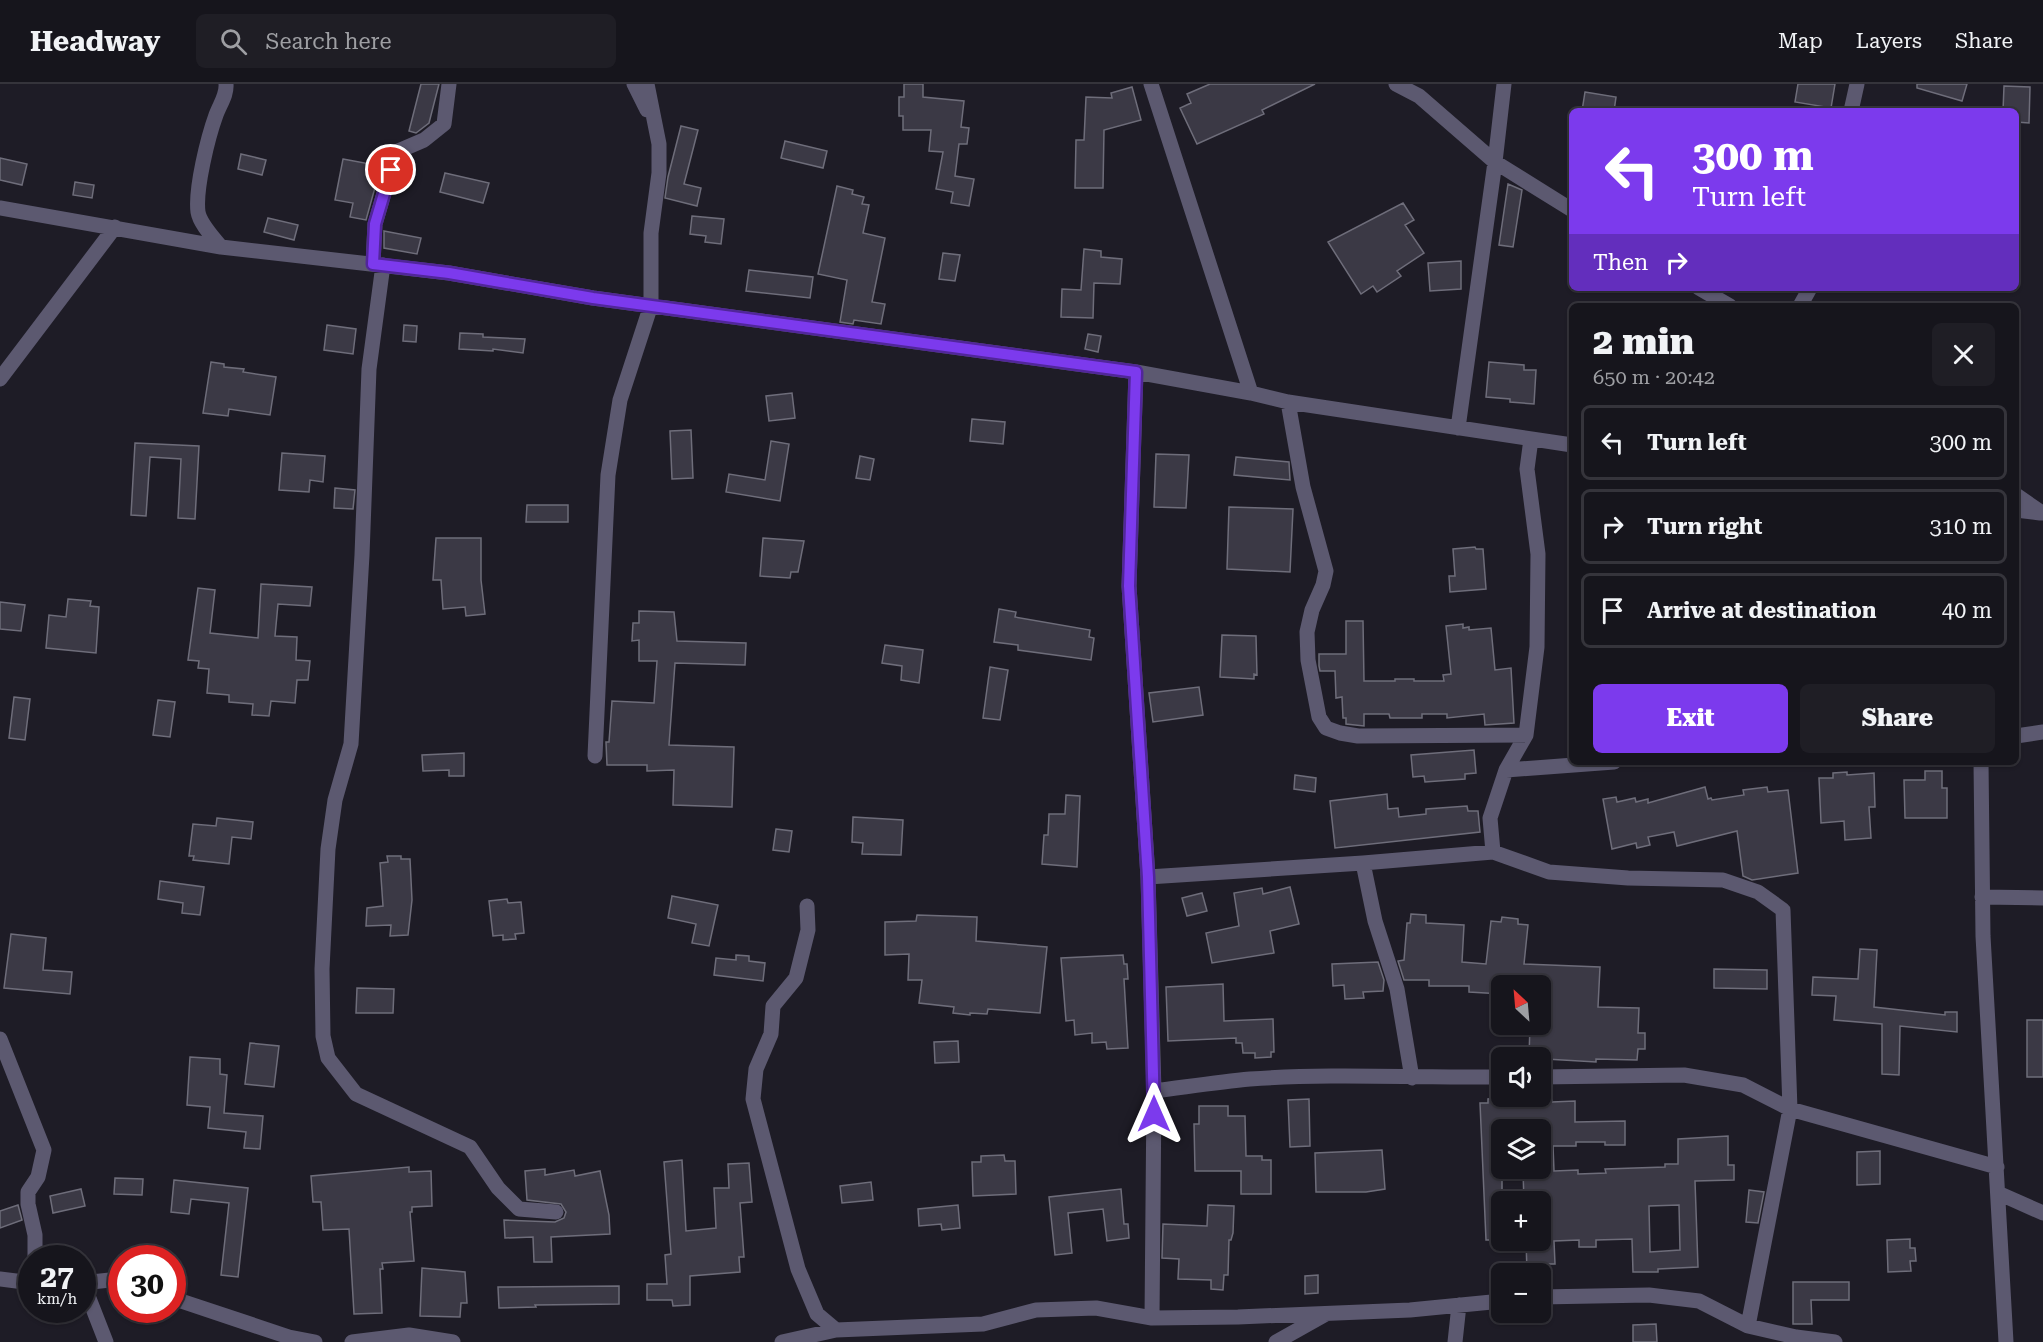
<!DOCTYPE html>
<meta charset="utf-8">
<style>
body{margin:0;font-family:"Roboto Serif",serif;background:#1f1e25;color:#f1f3f6;height:100vh;display:flex;flex-direction:column;font-size:22px;white-space:nowrap}
*{box-sizing:border-box;margin:0}
p{font-size:20px;color:#9e9fa3}
.icon{flex:none;width:33px;height:33px;fill:none;stroke:currentColor;stroke-width:2;stroke-linecap:round;stroke-linejoin:round}
.map{position:relative;flex:1;overflow:hidden}
.details{position:absolute;left:1569px;top:219px;width:450px;height:462px;display:flex;flex-direction:column;background:#16151c;border-radius:9px;box-shadow:0 2px 4px #0004,0 0 0 2px #35343b}
.details>*{flex:none}
.guide{position:absolute;left:1569px;top:24px;width:450px;height:183px;border-radius:9px;box-shadow:0 2px 4px #0004,0 0 0 2px #35343b;background:#7c3aed;color:#fff;overflow:hidden}
.needle{width:39px;rotate:334deg}
.controls{position:absolute;left:1491px;top:891px;display:grid;gap:12px}
.controls a{display:grid;place-items:center;width:60px;height:60px;border-radius:9px;background:#16151c;box-shadow:0 2px 4px #0004,0 0 0 2px #35343b;font-size:30px}
.speed{position:absolute;left:18px;top:1161px;display:flex;gap:12px;font-size:30px;font-weight:700;text-align:center}
.speed>*{display:grid;place-content:center;width:78px;height:78px;border-radius:50%;background:#16151c;box-shadow:0 2px 4px #0004,0 0 0 2px #35343b;line-height:1}
.speed small{font-size:15px;font-weight:400}
.speed .limit{border:9px solid #d22;background:#fff;color:#111}
.pin{position:absolute;display:grid;place-items:center;width:51px;height:51px;color:#fff;margin:-26px;border:3px solid #fff;border-radius:50%;box-shadow:0 2px 6px #0007}
.me{position:absolute;width:66px;margin:-33px;rotate:0deg;stroke-linejoin:round;filter:drop-shadow(0 0 4px #0008)}
.turn{display:flex;align-items:center;gap:21px;height:126px;padding:0 24px;font-size:27px}
.turn .icon{width:78px;height:78px;stroke-width:2.5}
.turn b{display:block;font-size:42px;line-height:51px}
.then{display:flex;align-items:center;height:57px;padding:0 24px;background:#0003;gap:12px;font-size:22px}
.round{display:grid;place-items:center;flex:none;width:63px;height:63px;border-radius:9px;background:#1f1e25}
.overview{display:flex;align-items:center;justify-content:space-between;height:102px;padding:0 24px}
h1{font-size:36px;font-weight:800;line-height:45px}
.primary-button{display:flex;gap:12px;margin-top:auto;padding:12px 24px}
.primary-button a{flex:1;height:69px;border-radius:9px;background:#7c3aed;color:#fff;font-size:24px;font-weight:800;line-height:69px;text-align:center}
.primary-button a+a{background:#1f1e25;color:#f1f3f6}
ul{padding:0;list-style:none}
li{display:flex;align-items:center;gap:18px;height:75px;margin:0 12px 9px;padding:0 12px;border:3px solid #35343b;border-radius:9px}
li div{flex:1}
li b{display:block;font-size:22px}
li em{font-style:normal}
header{display:flex;align-items:center;gap:36px;box-sizing:border-box;height:84px;padding:0 30px;background:#16151c;border-bottom:2px solid #35343b}
header strong{font-size:28px}
nav{display:flex;gap:33px;margin-inline-start:auto;font-size:21px}
.search{width:420px;height:54px;background:#1f1e25;display:flex;align-items:center;gap:15px;box-sizing:border-box;padding:0 21px;border-radius:9px;color:#9e9fa3;font-size:22px}
.map>svg:first-child{display:block}
.building{fill:#3b3945;stroke:#6e6d7a;stroke-width:1.5;fill-rule:evenodd}
.lines{fill:none;stroke-linecap:round;stroke-linejoin:round}
.street{stroke:#5c5970;stroke-width:15}
.route-casing{stroke:#51269a;stroke-width:15}
.route{stroke:#7c3aed;stroke-width:10}
</style>
<header>
<strong>Headway</strong>
<div class="search"><svg class="icon" aria-label="search" viewBox="0 0 24 24"><circle cx="10" cy="10" r="6"/><path d="M15 15l6 6"/></svg>Search here</div>
<nav><a>Map</a><a>Layers</a><a>Share</a></nav>
</header>
<div class="map">
<svg width="2043" height="1258" viewBox="0 0 2043 1258">
<rect width="100%" height="100%" fill="#1e1c26"/>
<path class="building" d="M421,0H439L429,39L416,49L409,47Z
M904,0H923V13L964,17L961,43L969,44L967,60H959L955,92L974,95L969,122L951,119L953,108L936,105L943,68L929,67L931,46H903V32H899V13H904Z
M1210,0H1315L1262,26L1264,30L1197,60L1180,24L1191,19L1187,10Z
M1798,0H1835L1831,24L1795,18Z
M1917,0H1967L1962,17L1917,4Z
M2004,2L2030,3L2029,39L2016,38V27H2003Z
M1132,3L1141,36L1104,46L1103,104H1075L1076,56H1084L1086,13L1112,14L1111,9Z
M1585,8L1616,13L1614,27H1582Z
M681,42L698,46L684,100L701,104L697,122L665,114L668,93Z
M785,57L827,67L823,84L781,74Z
M241,70L266,76L262,91L238,85Z
M0,74L27,80L22,101L0,96Z
M343,75L381,82L366,136L350,133L353,119L335,116Z
M445,89L489,99L483,119L440,108Z
M75,98L94,101L92,114L73,111Z
M1508,100L1522,106L1513,163L1499,161Z
M837,102L853,106L852,110L864,113L862,120L869,121L863,149L885,154L872,218L885,220L881,240L854,236L853,240L840,238L847,196L818,190Z
M1403,119L1414,136L1405,141L1424,169L1397,187L1401,192L1377,208L1373,202L1361,210L1328,158Z
M692,132L724,135L721,160L705,158L706,152L690,150Z
M268,134L298,141L294,156L264,148Z
M384,147L421,154L417,170L384,164Z
M1084,165L1101,167V173L1122,175L1120,200L1094,199L1093,234L1061,233L1062,205L1081,206Z
M943,169L960,171L955,197L939,195Z
M1461,177V205L1430,207L1428,179Z
M749,186L813,193L810,214L746,207Z
M327,241L356,245L353,270L324,266Z
M404,241L417,242L416,258L403,257Z
M460,249L483,250V253L525,255L523,269L493,265V267L459,265Z
M1088,250L1101,252L1098,268L1085,265Z
M211,278L224,280V283L244,285L243,288L276,293L270,331L229,325L228,332L203,329Z
M1489,278L1524,281V286H1536L1534,320L1510,318V315L1486,313Z
M792,309L795,334L769,337L766,312Z
M972,335L1005,338L1003,360L970,357Z
M691,346L693,394L672,395L670,347Z
M771,357L789,360L780,417L726,408L729,390L765,396Z
M135,359L199,362L195,435L178,434L181,375L150,373L146,432L131,431Z
M282,369L325,372L323,398L310,396L309,408L279,406Z
M1156,370L1189,371L1186,424L1154,423Z
M860,372L874,375L870,396L856,394Z
M1236,373L1289,378L1290,396L1234,391Z
M335,404L355,406L353,425L334,424Z
M527,421H568V438H526Z
M1229,423L1293,425L1290,488L1227,485Z
M436,454H481V496L485,530L466,532L465,523L443,525L441,496H433Z
M763,454L804,457L798,488H791L790,494L760,492Z
M1475,463L1476,465H1483L1486,505L1450,508L1449,492H1455L1453,465Z
M261,500L312,503L310,522L278,520L275,552L297,553L296,576L310,577L308,596H297L295,619L271,617L269,632L252,631L253,620L229,618V611L207,609L209,585L198,584L199,577L188,576L198,504L215,506L210,549L258,554Z
M68,515L91,517L90,522L99,523L96,569L46,564L49,531L66,533Z
M0,518L25,521L21,547L0,545Z
M999,525L1016,528L1015,533L1090,546L1089,553L1094,554L1091,576L1018,566V561L994,558Z
M639,527L674,528L677,557L746,559L745,581L675,579L669,661L734,663L732,723L673,721L674,686L647,687V681H607L606,658H609L612,617L654,619L657,577H639V556L632,557L633,539H639Z
M1346,537H1363L1364,597H1395V595H1414V597H1444L1443,591L1451,590L1446,542L1463,540V544L1469,543V546L1491,544L1495,586L1511,584L1514,639L1485,641L1484,630L1447,634V630H1422V634H1390L1389,630H1364V642L1346,640V634H1343L1342,613L1336,614L1335,587H1320L1319,582V570H1346Z
M1222,551L1256,552L1257,591L1254,590V595L1220,593Z
M885,561L923,566L919,599L901,596L902,582L882,579Z
M990,583L1008,586L1000,636L983,634Z
M1199,603L1203,631L1153,638L1149,609Z
M14,613L30,615L25,656L9,654Z
M158,616L175,618L170,653L153,651Z
M1474,666L1476,689L1465,690V695L1425,698L1424,692L1413,693L1411,671Z
M464,669V692H449V686L423,687L422,671Z
M1925,687H1942V704H1947V734H1905L1904,696H1925Z
M1847,688V691L1874,689L1875,723H1869L1871,754L1845,756L1844,737L1821,739L1819,694H1833V689Z
M1295,691L1316,694L1315,708L1294,705Z
M1705,703L1708,715L1711,714L1712,716L1744,711L1743,706L1767,703L1768,708L1788,706L1798,789L1752,796L1743,792L1737,747L1677,762L1674,748L1648,753L1650,761L1637,764L1636,759L1612,765L1603,715L1616,713L1617,718L1635,714L1636,718L1648,715V719Z
M1387,710L1388,725L1398,724L1399,733L1426,730V725L1467,722L1468,727H1478L1480,748L1335,764L1330,717Z
M1066,711L1080,712L1077,783L1042,780L1044,751H1048L1049,730H1065Z
M853,733L903,736L901,771L862,770L863,759L852,758Z
M217,734L253,738L251,755L232,753L229,780L193,776L194,772H189L193,740L216,742Z
M776,745L792,747L789,768L773,766Z
M387,772H401V775H410L412,816L408,851L390,852L391,841L366,842L367,824L383,822L380,779L388,778Z
M160,797L204,803L200,831L182,829L183,819L158,815Z
M1290,803L1299,840L1270,847L1274,869L1212,879L1206,849L1239,842L1234,809L1262,804L1263,810Z
M1202,809L1207,827L1187,832L1182,814Z
M672,812L718,821L709,862L692,859L696,840L668,834Z
M507,815L508,819L521,818L524,849L515,850L516,855L503,856V851L493,852L489,817Z
M1411,830L1426,831V839L1464,841L1462,878L1486,880L1491,837L1501,838L1502,833L1518,835V840L1528,841L1524,880L1600,883L1598,923L1639,924L1638,949H1645V965H1638L1637,976L1596,975V978L1529,974L1530,940H1540V902H1502V910L1469,908V902H1429V896H1404L1398,877L1404,876L1407,839H1410Z
M917,831L977,833L976,857L1047,863L1040,929L988,925L987,930L970,929V931L953,929L954,923L919,919L922,896H908L909,870L885,871V838L916,837Z
M11,850L46,854L43,886L72,888L70,910L4,904Z
M1860,865L1877,866L1874,923L1945,931V928H1957V948L1900,942L1899,991L1882,990V940L1834,936L1836,912L1812,911L1813,893L1858,895Z
M736,871L749,872V877L765,879L763,897L714,891L716,874L736,876Z
M1123,871L1124,880H1127L1128,895H1124L1128,964L1107,965L1106,958L1092,959V949L1075,951L1074,936L1066,937L1061,874Z
M1378,878L1384,896L1383,907L1363,908L1364,914L1345,915L1344,901L1333,902L1332,880Z
M1714,885L1767,886V905L1714,904Z
M1223,900L1224,937L1273,935L1274,968H1271V973L1255,974V969H1243L1242,959H1236V954L1168,957L1166,903Z
M357,904L394,905L393,929H356Z
M2027,936H2043V993H2027Z
M958,957L959,978L935,979L934,958Z
M250,959L279,962L274,1003L245,1000Z
M190,973L220,975V990L227,991L224,1029L263,1032L260,1065L244,1064L246,1048L208,1044L210,1023L187,1021Z
M1520,1012H1552V1018L1575,1017V1038L1625,1037V1061H1605V1058H1576V1062H1553L1554,1087L1578,1086V1090L1606,1089L1605,1085L1665,1083V1080H1678V1055L1728,1052V1081H1734V1096L1695,1097L1698,1183L1658,1185V1188H1633L1632,1155L1596,1156V1163H1579V1156L1554,1157L1555,1180H1547V1187L1527,1188L1526,1156H1540V1118H1524L1523,1087L1540,1084V1046H1502V1051H1499L1502,1087V1156H1486L1480,1019H1488V1015ZM1679,1121L1680,1166L1650,1168L1649,1122Z
M1309,1015L1310,1062L1290,1063L1288,1016Z
M1199,1022H1228V1032H1245L1246,1072H1262V1076H1271V1110H1241V1087H1195L1194,1040H1199Z
M1382,1066L1385,1105L1366,1108H1316L1315,1069Z
M1880,1067V1100L1857,1101V1068Z
M1004,1071L1005,1077H1015L1016,1110L973,1112L972,1078H981V1072Z
M682,1076L686,1147L716,1144L714,1104H729L728,1080L749,1079L752,1118L740,1119L744,1173H739L740,1188L690,1192V1221L673,1222L672,1216H647V1200H667L665,1171L671,1170L664,1078Z
M409,1083V1088L431,1087L432,1122L412,1123V1128H410L414,1177L382,1179L383,1185H380L382,1229L354,1230L349,1145L323,1146L321,1118H313L311,1092Z
M545,1085V1091L574,1086L575,1092L600,1087L609,1131L610,1150L551,1153L552,1178H534L533,1153L505,1154L504,1136L555,1138L564,1134L566,1128L561,1120L527,1116L525,1087Z
M115,1094L143,1095L142,1111L114,1110Z
M174,1096L248,1104L238,1193L221,1191L229,1119L191,1115L189,1130L171,1128Z
M871,1098L873,1116L842,1119L840,1102Z
M81,1105L85,1122L53,1129L50,1112Z
M1121,1105L1124,1140H1128L1129,1154L1107,1157L1103,1125L1068,1129L1072,1169L1055,1171L1049,1113Z
M1749,1106L1764,1108L1758,1139L1746,1138Z
M18,1121L22,1136L0,1144V1127Z
M958,1121L960,1144L942,1146L941,1140L919,1142L918,1125Z
M1208,1121L1234,1122L1233,1149L1231,1156H1229L1228,1191H1224L1223,1206L1211,1205V1196L1178,1195L1179,1175L1162,1174L1163,1140L1207,1142Z
M1910,1155V1164H1915L1916,1177H1910L1911,1187L1888,1188L1887,1156Z
M422,1184L465,1188L467,1219H461L460,1233L420,1232Z
M1318,1191V1209L1305,1210V1192Z
M1793,1198H1849V1216H1811L1812,1240H1793Z
M619,1202V1220L535,1221L536,1223L499,1224L498,1203Z
M1656,1240L1657,1258H1633V1241Z"/>
<g class="lines">
<path class="street" d="M634,0L647,26
M1151,0L1251,309
M1396,0L1419,12L1495,78L1572,126
M1851,27L1857,0
M0,124L221,163L449,189L593,214L1136,288L1251,309L1288,318L1572,361
M221,163C213,153 200,140 198,128C195,105 208,53 216,31C220,20 227,11 226,0
M373,180L375,140L396,68L424,56L444,40L449,0
M383,181L369,285L362,471L351,660L335,716L328,765L322,885L323,952L328,974L356,1010L470,1063L498,1104L519,1125L556,1128
M1699,204L1730,222
M1800,222L1810,204
M1136,288L1129,502L1148,793L1154,1007L1152,1234
M0,295L115,143
M1288,318L1303,403L1326,487L1323,501L1312,526L1307,548L1308,576L1319,633L1326,644L1340,649L1358,652L1526,651
M1458,344L1495,78L1504,0
M2016,411L2042,429
M2016,426L2040,429
M2016,652L2043,648
M595,672L608,391L620,316L651,221V149L659,89V60L647,0
M1981,678L1983,852L2006,1258
M1506,686L1614,678
M1493,768L1490,734L1506,686L1526,651L1537,563L1538,470L1527,385L1531,355
M1363,779L1375,837L1397,905L1412,994
M1148,793L1363,779L1493,768L1549,788L1628,794L1723,796L1758,808L1783,826L1790,1025L1748,1242
M1982,813L2043,814
M807,822L808,846L796,894L773,922L771,950L756,985L753,1015L798,1185L817,1230L836,1246
M0,955L44,1066L38,1093L28,1108V1120L35,1151V1174
M1540,993L1684,991L1743,1001L1790,1025L1997,1083
M1154,1007C1186,1003 1218,998 1250,995C1333,989 1418,994 1502,993
M1998,1109L2043,1129
M0,1195L32,1199
M82,1199L110,1196L122,1200
M83,1199L106,1258
M1540,1213L1649,1211L1699,1217L1748,1242L1796,1253L1835,1258
M172,1214L289,1253L315,1258
M352,1258L409,1251L453,1258
M782,1258L836,1246L983,1240L1036,1226L1096,1224L1152,1234L1238,1233L1410,1226L1502,1217
M1276,1258L1326,1230
M1455,1258L1459,1221"/>
</g>
<g class="lines">
<g class="route-casing">
<path id="route" d="M391,86L375,140L373,180L449,189L593,214L1136,288L1129,502L1148,793L1154,1030"/>
</g>
<use href="#route" class="route"/>
</g>
</svg>
<div class="controls">
<a><svg class="needle" viewBox="-14 -14 28 28"><path d="M0-13l5 13h-10z" fill="#e53935"/><path d="M0 13l5-13h-10z" fill="#9e9fa3"/></svg></a>
<a><svg class="icon" aria-label="sound" viewBox="0 0 24 24"><path d="M4 9h4l5-4v14l-5-4H4zM17 9q2 3 0 6"/></svg></a>
<a><svg class="icon" aria-label="layers" viewBox="0 0 24 24"><path d="M12 4l9 5-9 5-9-5zM3 14l9 5 9-5"/></svg></a>
<a>+</a>
<a>−</a>
</div>
<div class="speed"><div>27<small>km/h</small></div><div class="limit">30</div></div>
<div class="pin" style="left:391px;top:86px;background:#d93025"><svg class="icon" aria-label="arrive" viewBox="0 0 24 24"><path d="M6 21V4h12l-3 4 3 4H6"/></svg></div>
<svg class="me" style="left:1154px;top:1030px" viewBox="-20 -20 40 40"><path d="M0-17L14 15 0 8-14 15z" fill="#7c3aed" stroke="#fff" stroke-width="4"/></svg>
<div class="guide">
<div class="turn"><svg class="icon" aria-label="left" viewBox="0 0 24 24"><path d="M17 20v-9H6M10 6l-5 5 5 5"/></svg><div><b>300 m</b>Turn left</div></div>
<div class="then">Then<svg class="icon" aria-label="right" viewBox="0 0 24 24"><path d="M7 20v-9h11M14 6l5 5-5 5"/></svg></div>
</div>
<section class="details">
<div class="overview"><div><h1>2 min</h1><p>650 m · 20:42</p></div><a class="round"><svg class="icon" aria-label="close" viewBox="0 0 24 24"><path d="M6 6l12 12M18 6L6 18"/></svg></a></div>
<ul>
<li><svg class="icon" aria-label="left" viewBox="0 0 24 24"><path d="M17 20v-9H6M10 6l-5 5 5 5"/></svg><div><b>Turn left</b></div><em>300 m</em></li>
<li><svg class="icon" aria-label="right" viewBox="0 0 24 24"><path d="M7 20v-9h11M14 6l5 5-5 5"/></svg><div><b>Turn right</b></div><em>310 m</em></li>
<li><svg class="icon" aria-label="arrive" viewBox="0 0 24 24"><path d="M6 21V4h12l-3 4 3 4H6"/></svg><div><b>Arrive at destination</b></div><em>40 m</em></li>
</ul>
<div class="primary-button"><a>Exit</a><a>Share</a></div>
</section>
</div>
